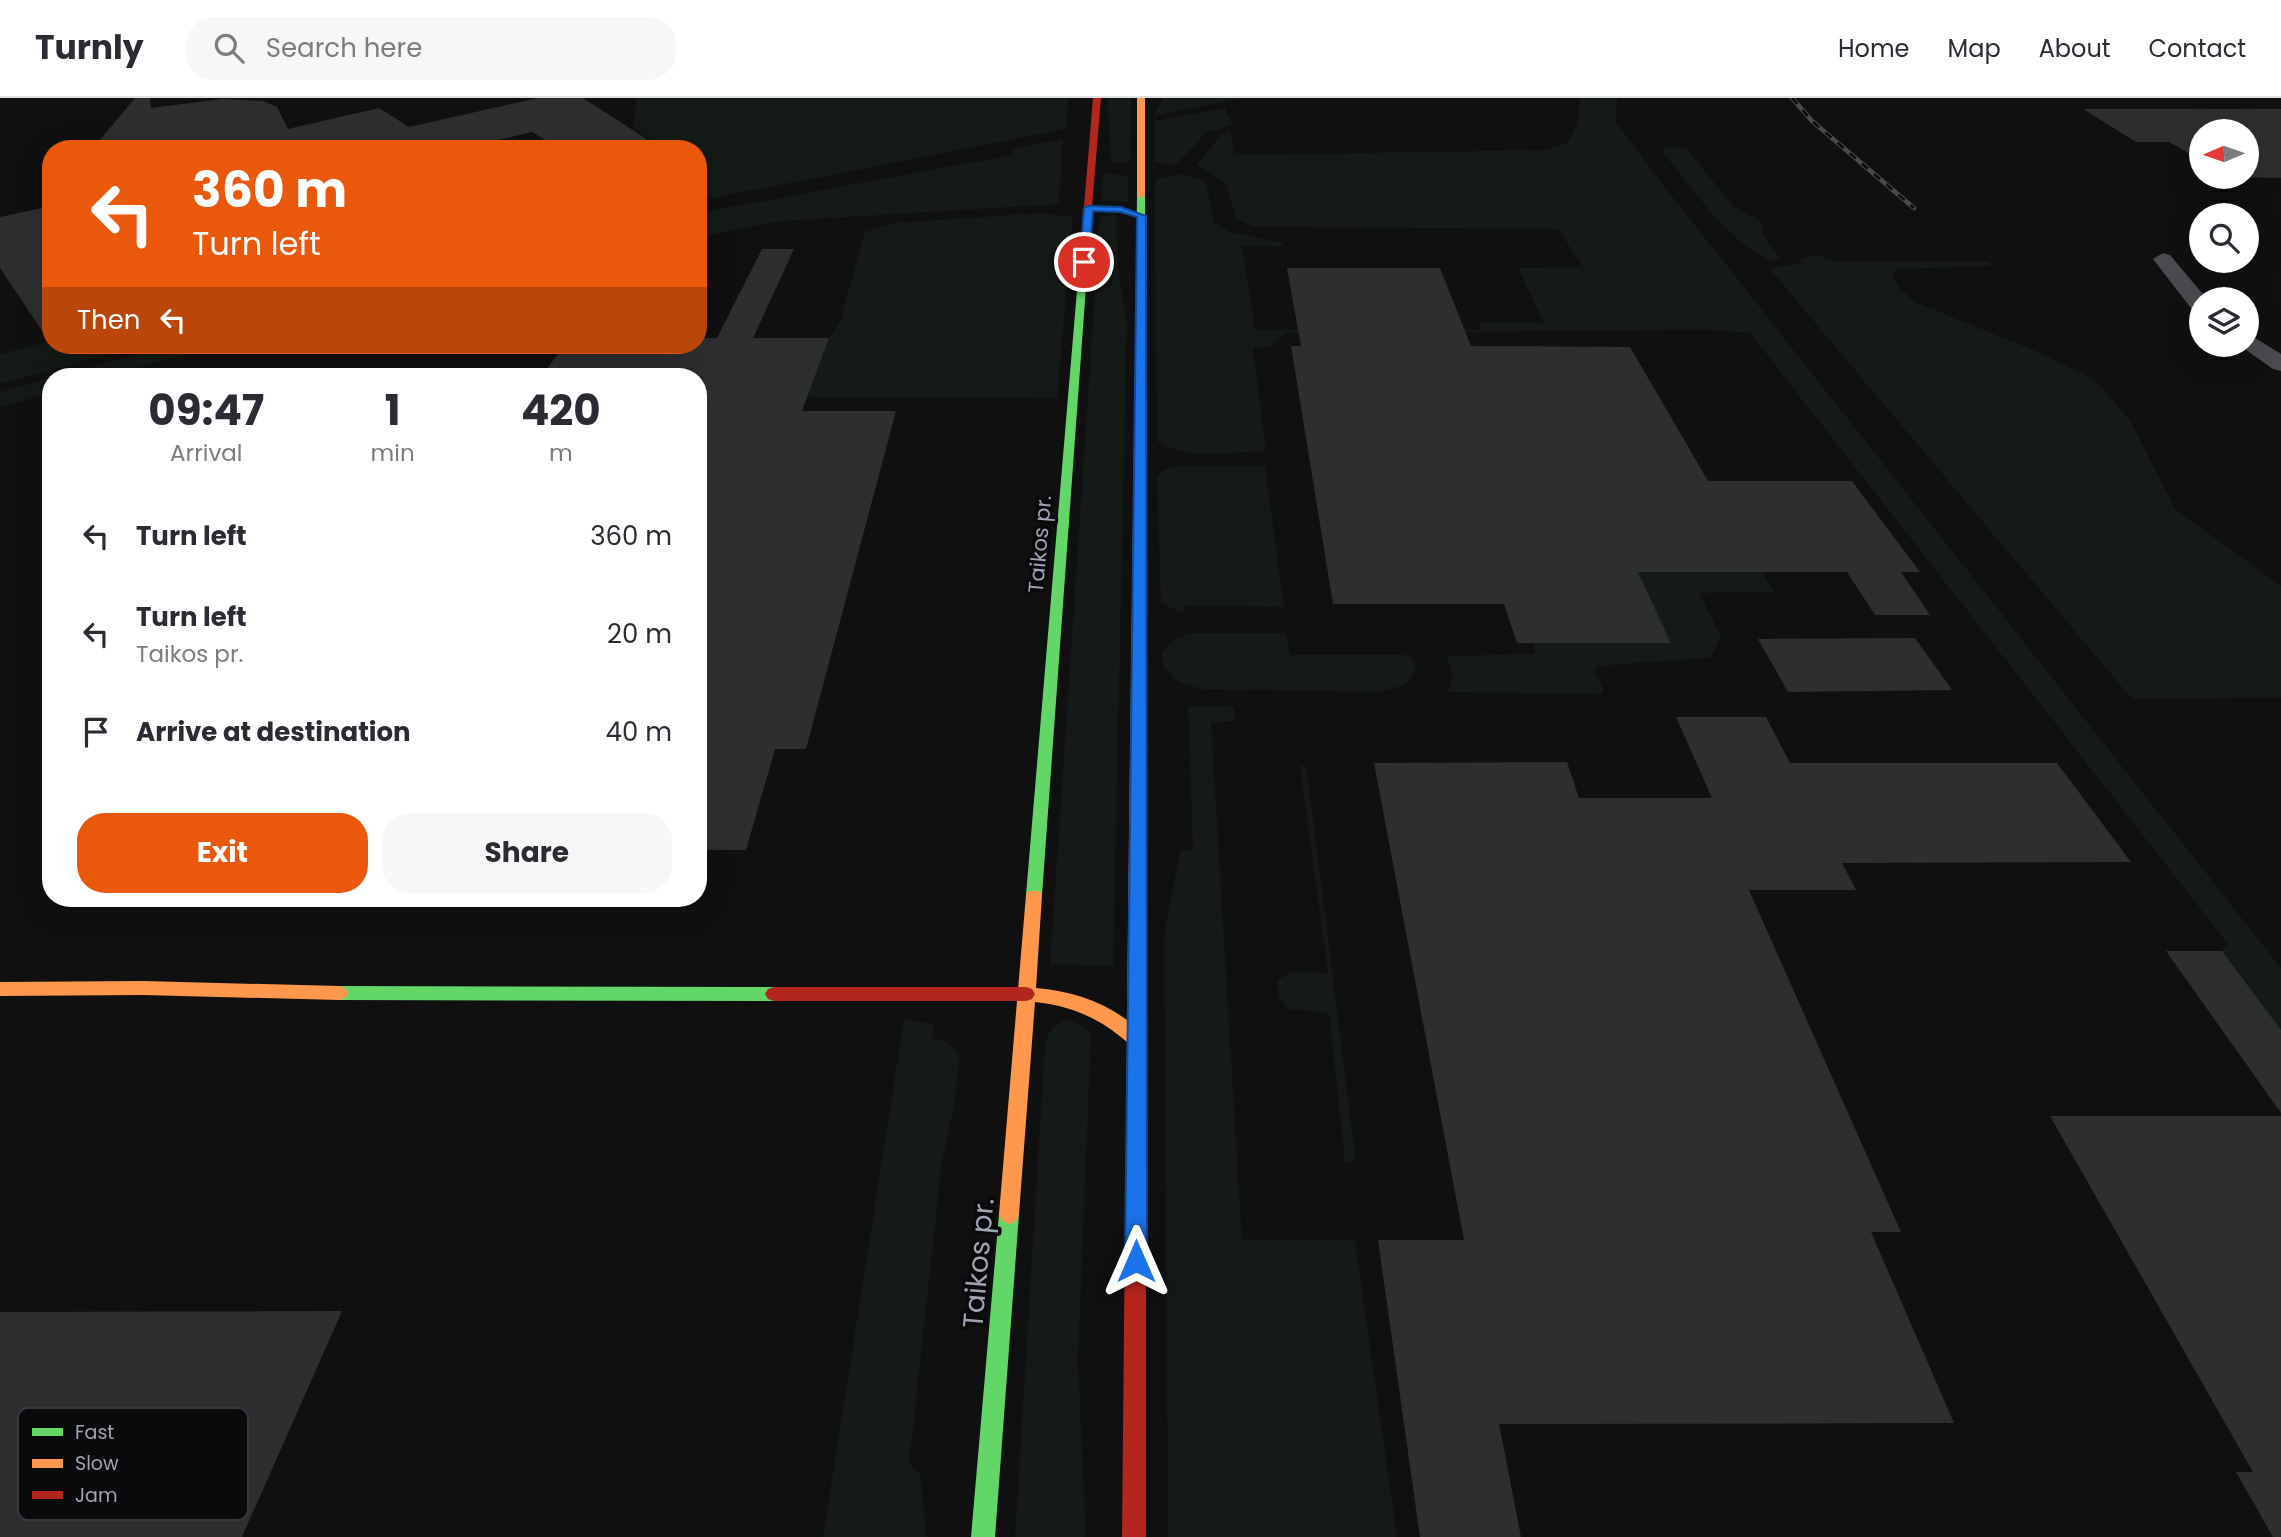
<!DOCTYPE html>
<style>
body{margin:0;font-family:Poppins,sans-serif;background:#f7f7f7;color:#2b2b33;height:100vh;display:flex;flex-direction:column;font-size:26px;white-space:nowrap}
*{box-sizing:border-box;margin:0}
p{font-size:23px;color:#7c7c81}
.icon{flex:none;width:38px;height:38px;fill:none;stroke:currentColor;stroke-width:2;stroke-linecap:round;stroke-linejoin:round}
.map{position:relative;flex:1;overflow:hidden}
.panel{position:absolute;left:42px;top:270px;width:665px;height:539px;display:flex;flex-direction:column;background:#fff;border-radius:28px;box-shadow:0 7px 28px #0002}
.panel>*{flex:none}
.banner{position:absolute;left:42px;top:42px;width:665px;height:214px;border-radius:28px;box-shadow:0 7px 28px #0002;background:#ea580c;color:#fff;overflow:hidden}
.needle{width:46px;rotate:268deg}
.controls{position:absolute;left:2189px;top:21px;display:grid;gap:14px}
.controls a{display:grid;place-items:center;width:70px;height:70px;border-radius:50%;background:#fff;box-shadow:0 7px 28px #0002;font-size:35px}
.pin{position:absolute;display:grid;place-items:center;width:60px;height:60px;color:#fff;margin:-30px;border:4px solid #fff;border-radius:50%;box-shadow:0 2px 7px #0007}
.me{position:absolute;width:77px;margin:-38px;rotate:0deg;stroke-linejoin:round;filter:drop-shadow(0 0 5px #0008)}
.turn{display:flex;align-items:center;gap:24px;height:147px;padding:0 35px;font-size:32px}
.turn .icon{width:91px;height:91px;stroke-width:2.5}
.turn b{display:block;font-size:49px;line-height:60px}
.then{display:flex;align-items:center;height:66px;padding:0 35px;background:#0003;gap:14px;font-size:26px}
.eta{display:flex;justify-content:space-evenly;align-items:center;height:119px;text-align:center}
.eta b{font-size:42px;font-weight:700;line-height:49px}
.button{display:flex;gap:14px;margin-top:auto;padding:14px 35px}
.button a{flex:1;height:80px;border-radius:28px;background:#ea580c;color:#fff;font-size:28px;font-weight:700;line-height:80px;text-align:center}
.button a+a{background:#f7f7f7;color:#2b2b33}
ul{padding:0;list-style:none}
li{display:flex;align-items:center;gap:21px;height:98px;padding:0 35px}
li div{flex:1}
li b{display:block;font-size:26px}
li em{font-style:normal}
header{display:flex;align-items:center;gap:42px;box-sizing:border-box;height:98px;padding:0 35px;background:#fff;border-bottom:2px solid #e1e1e2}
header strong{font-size:33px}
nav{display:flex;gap:38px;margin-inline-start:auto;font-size:24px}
.search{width:490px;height:63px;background:#f7f7f7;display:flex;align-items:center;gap:18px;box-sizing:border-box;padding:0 24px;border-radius:28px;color:#7c7c81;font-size:26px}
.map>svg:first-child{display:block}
.green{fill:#141a16}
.building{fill:#2d2e30}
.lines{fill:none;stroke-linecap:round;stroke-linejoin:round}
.street{fill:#4a4b50;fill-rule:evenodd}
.fast{fill:#63d668;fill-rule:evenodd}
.slow{fill:#ff974d;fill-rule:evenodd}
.jam{fill:#b3261e;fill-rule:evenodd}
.rail-casing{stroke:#494a4e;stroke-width:4.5}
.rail{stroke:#0a0a0c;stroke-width:2.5;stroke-dasharray:8;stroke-linecap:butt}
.route{fill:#1a73e8;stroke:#114b97;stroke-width:2}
.labels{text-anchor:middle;stroke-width:7;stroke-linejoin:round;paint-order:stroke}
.far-street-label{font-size:21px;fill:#9fa4b3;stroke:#0a0a0c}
.near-street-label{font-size:28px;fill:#9fa4b3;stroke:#0a0a0c}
.key{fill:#0a0a0c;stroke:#37383e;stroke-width:2}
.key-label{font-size:19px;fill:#9fa4b3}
</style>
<header>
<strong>Turnly</strong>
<div class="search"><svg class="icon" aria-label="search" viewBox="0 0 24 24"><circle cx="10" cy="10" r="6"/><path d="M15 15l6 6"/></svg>Search here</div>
<nav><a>Home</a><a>Map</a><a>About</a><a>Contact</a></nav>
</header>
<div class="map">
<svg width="2281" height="1439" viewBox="0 0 2281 1439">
<rect width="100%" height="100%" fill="#101010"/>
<path class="green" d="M634,0H1069L1066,31L698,103V51H657L662,49L633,30L637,2Z
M1107,0H1131L1130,60L1127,65H1115L1111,62Z
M1163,0H1243L1153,18Z
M1580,0H1617L1616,24L1654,75L2281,870V932L2222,853L2228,846L1750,235L1707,232L1286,235L1269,249L1253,250L1266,353C1237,354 1179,362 1157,343L1154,85L1158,80L1180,76L1206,83L1214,125L1232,134L1282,145L1283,148H1242L1255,232H1482L1480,225H1544L1518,170L1583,169L1558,131L1255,129L1236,121L1226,85L1197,67L1221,36L1230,32L1234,57L1545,52L1567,45L1577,27Z
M1225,10L1232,26L1206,35L1176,67L1154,64V23Z
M1063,41L1059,106L783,123L698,139V115L1011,57L1012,51Z
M1672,49L1687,51L1734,109L1756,120L1764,128L1761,133L1780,160L1773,164C1731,147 1691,89 1663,55V51Z
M1103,74L1128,78V104L1102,103Z
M1042,115L1073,119L1057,300L807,299L829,240L840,224L865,134L892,125Z
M1116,116L1118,171L1127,224L1113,868L1050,866L1100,119Z
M1818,157L1834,163H1984L1997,168L1897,171L1893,178L1899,190L1915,204L2038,254L2094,281L2130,322L2175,411L2281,488V600L2132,601L1769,170L1797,166L1803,160Z
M51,243V247H142L0,286V256Z
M171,247H220L109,278H58Z
M51,280V295L0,309V294Z
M1175,368H1265L1284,509L1184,508L1183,515L1161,505L1157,379L1162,373Z
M1638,474H1762L1774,494L1699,495L1721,539L1710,560L1597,568L1594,572L1604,593L1601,596L1447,594L1453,578L1447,558L1535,556L1533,545H1671Z
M1191,535H1286L1290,557H1406L1412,560L1416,570L1406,587L1377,594L1202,591L1179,584L1162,567V554L1174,542Z
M1234,608L1236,623L1211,624L1242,1142H1355L1397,1439H1168L1164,837L1180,753H1193L1188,609Z
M1300,668H1306L1356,1063L1345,1064L1329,915L1289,911L1279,899L1277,882L1292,874L1328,875Z
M904,921L934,926L932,940L947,944L960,957L955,1003L942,1064L909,1366L920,1376L927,1439H823Z
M1067,921L1083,928L1091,937L1078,1263L1086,1439H1015L1045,944L1052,930Z"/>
<path class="building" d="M135,0H150L151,10L223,1L263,3L277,9L288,31L379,10L409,29L538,0H583L662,51H561L532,34L461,51H133L99,43Z
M2083,11H2281V80L2227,79H2247V33H2202V63L2169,44H2136Z
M51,108V246L0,170V119Z
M762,151H794L753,240H829L802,313H896L806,651H775L746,752H698V278H542L564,247H698V240H717Z
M1287,170H1440L1471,248L1630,249L1708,383H1852L1920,474H1901L1930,517H1875L1847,474H1638L1671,545H1517L1504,506H1333L1291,248H1301Z
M1915,540L1952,592L1788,594L1758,541Z
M1676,619H1766L1790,665H2057L2131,764L1842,765L1856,792H1749L1901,1134H1871L1954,1325L1499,1326L1521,1439H1420L1378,1142H1464L1374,665L1567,664L1579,700H1712Z
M2166,853H2222L2281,932V1015Z
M2050,1018H2281V1439H2273L2236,1374H2253Z
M342,1213L242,1439H0V1214Z"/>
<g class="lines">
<path class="street" d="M2163,155L2170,157L2207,201H2202V215L2194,214L2153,161Z
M2247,235L2281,256V273L2273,271L2239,247H2247Z"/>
<path class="fast" d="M1141,96L1145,98V741L1137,747L1129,741L1137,98Z
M1086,130L1090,133L1042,797L1040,801H1028L1026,797L1082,133Z
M339,888L774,889L780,891L783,896L780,901L774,903L339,902L333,900L330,895L333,890Z
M1009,1106L1016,1109L1019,1116L995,1439H971L999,1116L1002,1109Z"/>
<path class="slow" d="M1137,0H1145V98L1141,100L1137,98Z
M1137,735L1145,741L1146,1021L1143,1027L1136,1030L1129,1027L1126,1021L1127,944C1099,920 1072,908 1035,904L1019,1116L1016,1123L1009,1126L1002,1123L999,1116L1026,797L1028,793H1040L1042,797L1036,890C1069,893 1100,902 1127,922L1129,741Z
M143,883L339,888L345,890L348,895L345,900L339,902L143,897L0,898V884Z"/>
<path class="jam" d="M1093,0H1101L1090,133L1086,136L1082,133Z
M774,889H1026L1032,891L1035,896L1032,901L1026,903H774L768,901L765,896L768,891Z
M1136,1012L1143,1015L1146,1021V1439H1122L1126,1021L1129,1015Z"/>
<g class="rail-casing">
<path id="rail" d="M1792,0L1812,23L1914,110"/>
</g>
<use href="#rail" class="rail"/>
</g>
<path class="route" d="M1088,108L1121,109L1146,118L1147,1163L1144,1170L1136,1173L1129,1170L1125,1163L1137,119L1121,114L1093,113L1089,164L1084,167L1080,164L1084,110Z"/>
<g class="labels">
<g class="far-street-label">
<text transform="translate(1040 446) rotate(-85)" y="7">Taikos pr.</text>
</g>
<g class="near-street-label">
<text transform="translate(978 1165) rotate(-85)" y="10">Taikos pr.</text>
</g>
</g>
<rect x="18" y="1310" width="230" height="112" rx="10" class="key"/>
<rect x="32" y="1330" width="31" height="8" fill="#63d668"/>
<rect x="32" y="1361" width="31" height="9" fill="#ff974d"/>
<rect x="32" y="1393" width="31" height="8" fill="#b3261e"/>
<g class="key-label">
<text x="75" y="1341">Fast</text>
<text x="75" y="1372">Slow</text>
<text x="75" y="1404">Jam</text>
</g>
</svg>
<div class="controls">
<a><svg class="needle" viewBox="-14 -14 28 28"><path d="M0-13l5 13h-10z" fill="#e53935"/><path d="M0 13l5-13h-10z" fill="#7c7c81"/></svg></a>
<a><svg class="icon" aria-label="search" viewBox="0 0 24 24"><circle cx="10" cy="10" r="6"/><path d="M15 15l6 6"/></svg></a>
<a><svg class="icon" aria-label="layers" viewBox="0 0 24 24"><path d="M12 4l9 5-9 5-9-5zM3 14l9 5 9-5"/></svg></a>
</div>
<div class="pin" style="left:1084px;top:164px;background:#d93025"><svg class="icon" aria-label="arrive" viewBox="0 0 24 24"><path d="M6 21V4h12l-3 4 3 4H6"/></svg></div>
<svg class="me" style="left:1136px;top:1163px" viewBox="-20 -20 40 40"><path d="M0-17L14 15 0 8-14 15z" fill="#1a73e8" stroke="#fff" stroke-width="4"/></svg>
<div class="banner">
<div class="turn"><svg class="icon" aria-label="left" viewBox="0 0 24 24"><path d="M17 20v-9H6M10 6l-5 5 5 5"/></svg><div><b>360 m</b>Turn left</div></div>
<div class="then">Then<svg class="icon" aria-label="left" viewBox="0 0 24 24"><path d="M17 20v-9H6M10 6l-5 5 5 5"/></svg></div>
</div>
<section class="panel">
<div class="eta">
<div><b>09:47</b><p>Arrival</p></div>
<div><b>1</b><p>min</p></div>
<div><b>420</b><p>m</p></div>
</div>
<ul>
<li><svg class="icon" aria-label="left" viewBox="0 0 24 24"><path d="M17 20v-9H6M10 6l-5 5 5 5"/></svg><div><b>Turn left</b></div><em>360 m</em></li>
<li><svg class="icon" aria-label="left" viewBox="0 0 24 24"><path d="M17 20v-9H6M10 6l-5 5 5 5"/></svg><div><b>Turn left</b><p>Taikos pr.</p></div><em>20 m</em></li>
<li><svg class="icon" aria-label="arrive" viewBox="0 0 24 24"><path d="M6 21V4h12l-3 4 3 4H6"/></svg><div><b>Arrive at destination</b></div><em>40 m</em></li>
</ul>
<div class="button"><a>Exit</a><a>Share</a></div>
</section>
</div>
